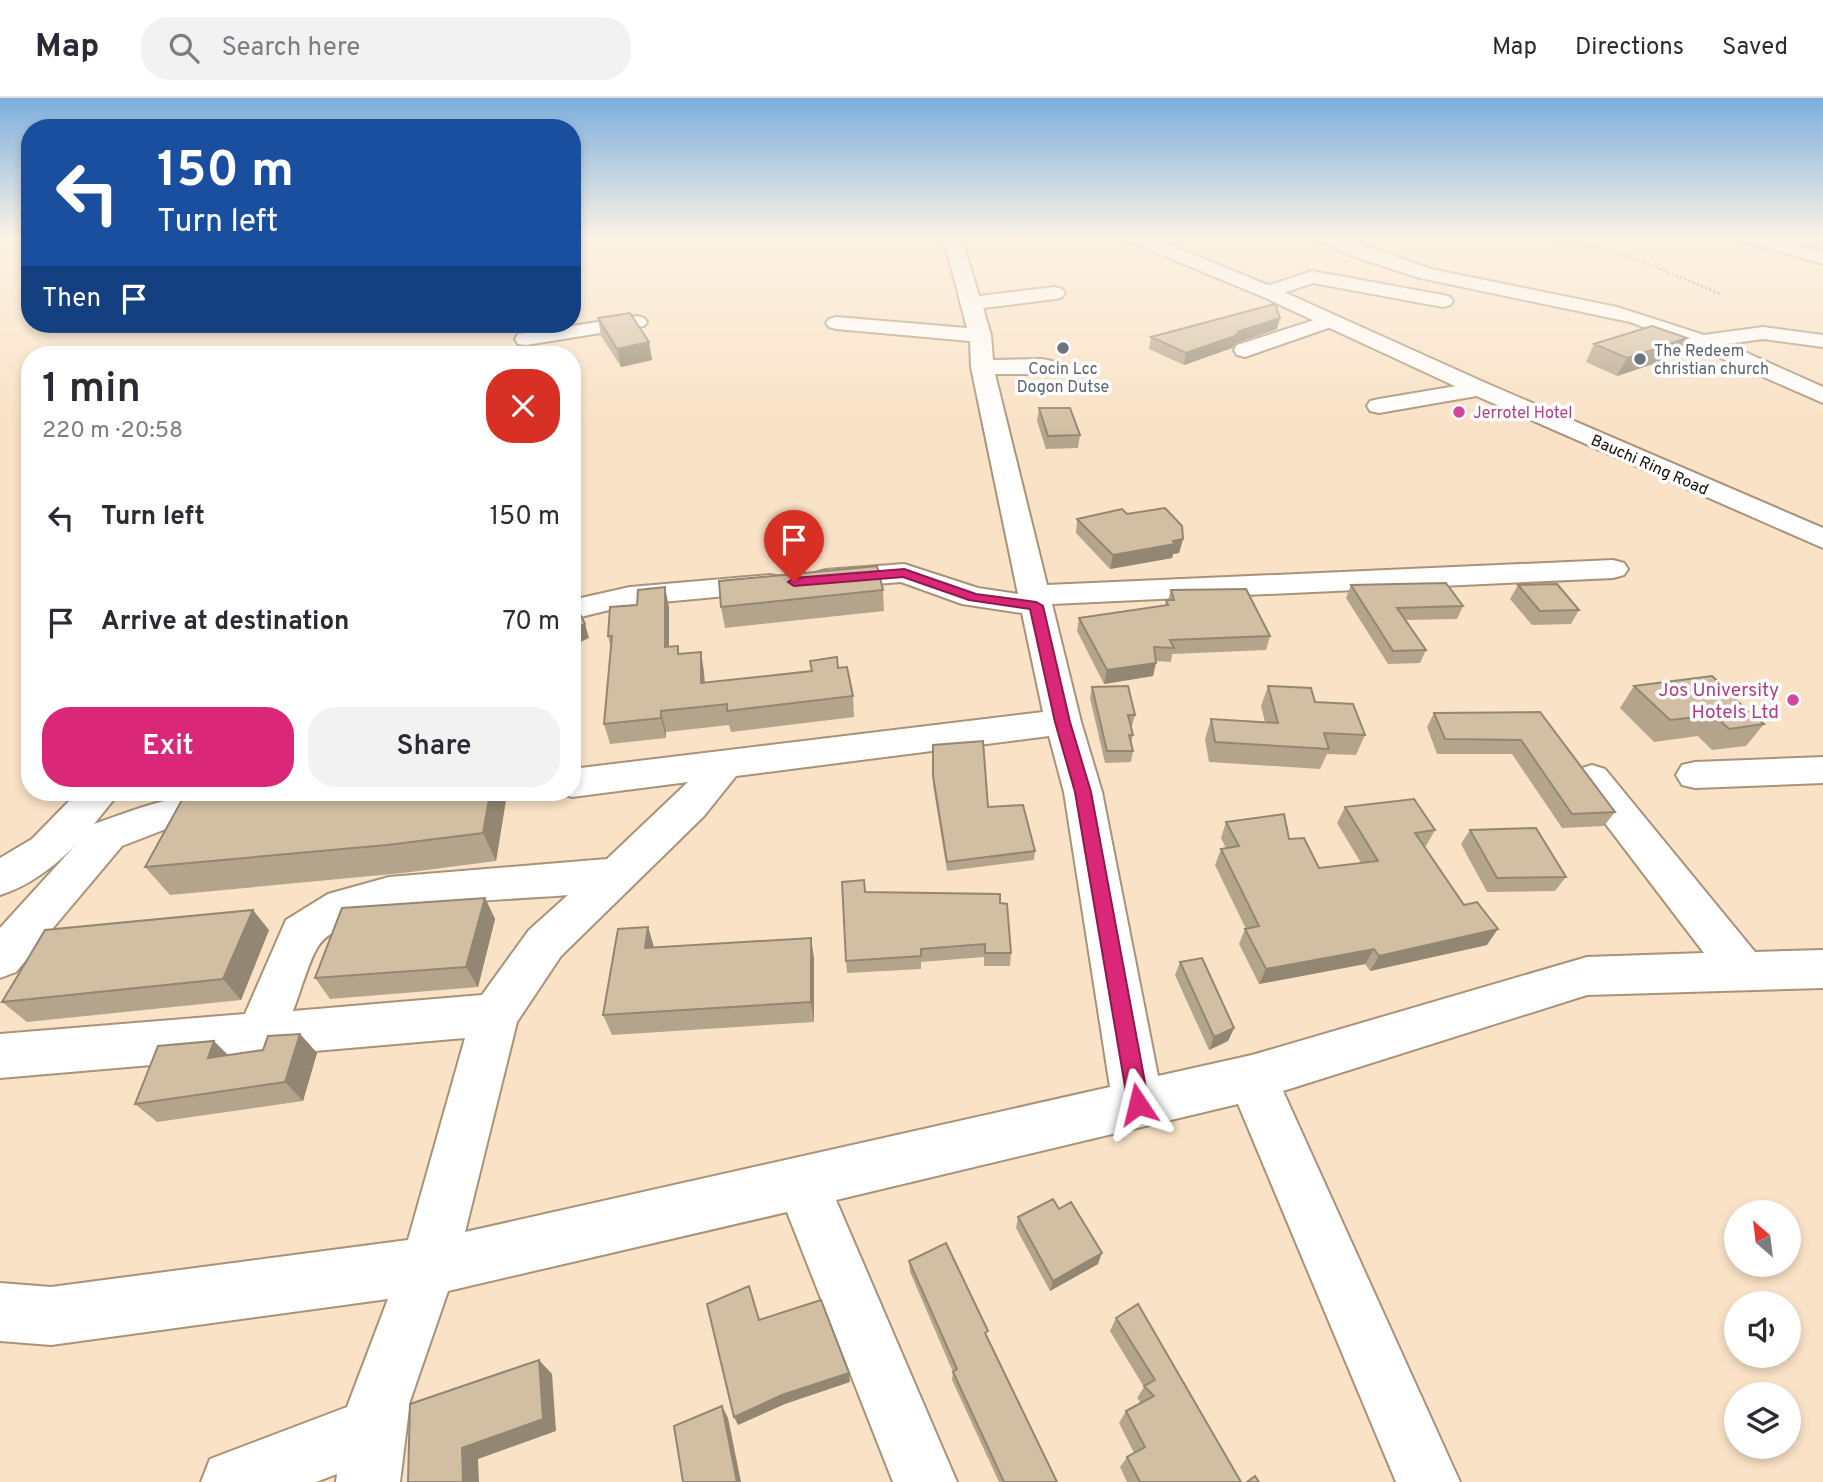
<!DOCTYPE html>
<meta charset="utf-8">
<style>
body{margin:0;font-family:Overpass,sans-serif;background:#f2f2f3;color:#2b2b33;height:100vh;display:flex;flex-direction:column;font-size:26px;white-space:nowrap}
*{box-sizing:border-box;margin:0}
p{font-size:23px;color:#7c7c81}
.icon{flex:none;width:38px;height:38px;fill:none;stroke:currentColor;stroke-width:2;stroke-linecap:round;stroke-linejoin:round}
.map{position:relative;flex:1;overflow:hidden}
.details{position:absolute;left:21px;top:248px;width:560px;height:455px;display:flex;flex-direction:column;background:#fff;border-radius:28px;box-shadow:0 4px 10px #0003}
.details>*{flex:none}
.guide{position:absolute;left:21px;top:21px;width:560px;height:214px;border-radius:28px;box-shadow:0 4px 10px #0003;background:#1a4fa0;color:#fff;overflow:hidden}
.needle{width:46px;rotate:332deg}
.tools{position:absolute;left:1724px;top:1102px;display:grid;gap:14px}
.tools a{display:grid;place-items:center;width:77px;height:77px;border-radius:50%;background:#fff;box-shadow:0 4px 10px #0003;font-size:35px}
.pin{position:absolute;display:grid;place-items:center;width:60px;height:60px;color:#fff;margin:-72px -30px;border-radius:50% 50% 50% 0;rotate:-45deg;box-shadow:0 0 7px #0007}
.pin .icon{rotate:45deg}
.me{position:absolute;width:77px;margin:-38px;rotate:350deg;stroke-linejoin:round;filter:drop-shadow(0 0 5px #0008)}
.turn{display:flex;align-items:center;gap:24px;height:147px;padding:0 21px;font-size:32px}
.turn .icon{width:91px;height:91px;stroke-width:2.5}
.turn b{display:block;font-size:49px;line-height:60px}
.then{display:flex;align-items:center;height:66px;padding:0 21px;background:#0003;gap:14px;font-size:26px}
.round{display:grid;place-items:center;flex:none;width:74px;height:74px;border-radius:28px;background:#f2f2f3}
.headline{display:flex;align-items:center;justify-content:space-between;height:119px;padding:0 21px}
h1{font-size:42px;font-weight:600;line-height:52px}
.button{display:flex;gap:14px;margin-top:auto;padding:14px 21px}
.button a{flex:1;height:80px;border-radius:28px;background:#db2777;color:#fff;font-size:28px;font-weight:600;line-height:80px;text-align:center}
.button a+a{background:#f2f2f3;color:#2b2b33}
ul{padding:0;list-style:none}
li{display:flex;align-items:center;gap:21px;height:105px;padding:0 21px}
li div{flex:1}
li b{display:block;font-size:26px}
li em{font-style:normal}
header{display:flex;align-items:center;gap:42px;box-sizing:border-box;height:98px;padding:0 35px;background:#fff;border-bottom:2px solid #e1e1e2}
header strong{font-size:33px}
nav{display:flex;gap:38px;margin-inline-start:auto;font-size:24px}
.search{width:490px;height:63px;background:#f2f2f3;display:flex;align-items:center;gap:18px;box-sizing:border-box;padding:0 24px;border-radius:28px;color:#7c7c81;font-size:26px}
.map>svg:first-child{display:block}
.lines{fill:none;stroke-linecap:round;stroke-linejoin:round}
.minor-casing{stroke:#a89379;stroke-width:4}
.major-casing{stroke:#a89379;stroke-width:4}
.path{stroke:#91816e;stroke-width:2.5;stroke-dasharray:2 2.5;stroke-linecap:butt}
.minor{fill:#fff;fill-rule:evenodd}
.major{fill:#fff;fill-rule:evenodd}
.wall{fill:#b5a48c}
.shaded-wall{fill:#938672}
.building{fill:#d2bfa3;stroke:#938672;stroke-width:2}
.route{fill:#db2777;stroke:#8e194d;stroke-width:2}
.worship-dot{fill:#6b7280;stroke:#fff;stroke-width:2.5}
.hotel-dot{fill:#d1479c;stroke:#fff;stroke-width:2.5}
.labels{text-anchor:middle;stroke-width:7;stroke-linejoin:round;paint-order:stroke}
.far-worship-label{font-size:16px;fill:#5b616d;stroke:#fff;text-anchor:start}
.far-hotel-label{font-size:16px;fill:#b23c85;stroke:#fff;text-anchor:start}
.far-street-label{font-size:16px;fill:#160e06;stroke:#fff}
.hotel-label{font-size:19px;fill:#b23c85;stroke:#fff;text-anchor:end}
</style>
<header>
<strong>Map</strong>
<div class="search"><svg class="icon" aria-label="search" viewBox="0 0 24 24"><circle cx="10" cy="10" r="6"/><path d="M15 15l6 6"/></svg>Search here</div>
<nav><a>Map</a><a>Directions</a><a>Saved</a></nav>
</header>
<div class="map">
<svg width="1823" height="1384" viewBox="0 0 1823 1384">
<rect width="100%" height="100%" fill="#f9e2c6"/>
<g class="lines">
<g class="minor-casing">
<path id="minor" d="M943,138H961L979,198L1055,189L1062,191L1065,195L1062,199L1055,201L983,210L991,237L993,262L1042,261L1066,266L1069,271L1066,276H995L1047,487L1613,462L1624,465L1628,471L1624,477L1613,480L1052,506L1081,624L1102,694L1158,978L1252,957L1587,859L1704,855L1579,691L1573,681L1579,671L1592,667L1605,671L1755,854L1823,852V890L1587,897L1283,993L1460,1384H1396L1238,1006L836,1102L957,1384H893L787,1114L448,1193L410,1303L400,1384H336L337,1376L316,1384H201L210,1361L347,1309L388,1201L51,1247L0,1243V1185L51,1189L408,1142L465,940L0,980V936L245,916L286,822L328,796L389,779L607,761L688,684L572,699L559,695H572V671L1043,614L1022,515L962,506L901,484L826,490L815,487L811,481L815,475L826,472L904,466L978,490L1018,496L971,269L970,243L836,231L829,229L826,225L829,221L836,219L967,230ZM1049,638L1064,694L1110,989L465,1134L517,924L561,858L704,718L736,678ZM568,797L529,832L482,897L293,913C300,896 309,861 319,847C351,803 513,802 568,797Z
M1312,138H1337L1431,171L1617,209L1704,237L1763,229L1823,237V249L1763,241L1727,246L1823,289V305L1684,244L1630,224L1420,180L1349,157Z
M1739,138H1769L1823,154V166L1742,142Z
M1312,173L1443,197L1450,199L1453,203L1450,207L1443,209L1313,185L1268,200L1261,198L1258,194L1261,190Z
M1330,217L1337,219L1340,223L1337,227L1245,259L1237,257L1234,252L1237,247Z
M637,218L644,220L647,224L644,228L526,247L518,246L515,241L518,236L526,235Z
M1480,284L1488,286L1492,291L1488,296L1379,315L1370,313L1367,308L1370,303L1379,301Z
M770,477L781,479L785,486L781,493L630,507L572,521V502L630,489Z
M1823,659V685L1695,690L1682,687L1676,677L1682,667L1695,664Z
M77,695H119L94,726C140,710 192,687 242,702L248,712L242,722L228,726L171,729L122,748L16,874L0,880V830L81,741C59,765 32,787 0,797V760L32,741Z"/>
</g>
<g class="major-casing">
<path id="major" d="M1123,138H1148L1275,190L1488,286L1823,430V450L1472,296L1261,198L1126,142Z"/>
</g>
<path class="path" d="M1538,138L1634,160L1720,196"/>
<use href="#minor" class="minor"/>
<use href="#major" class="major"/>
</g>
<path class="wall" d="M598,220L649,244L652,262L621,269L601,238Z
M1277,231L1236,245L1232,250L1184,267L1149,251L1151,239Z
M1594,246L1677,258L1617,278L1586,264Z
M1039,310L1080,337L1078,350L1046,351L1037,323Z
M1127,416L1183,441L1179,455L1173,456L1172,460L1110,471L1076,435L1077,421Z
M1351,487L1463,508L1457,521L1406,522L1426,552L1420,565L1388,566L1346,500Z
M1518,487L1579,512L1571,526L1532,527L1510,501Z
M883,492L884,513L725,530L721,509Z
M1171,492L1270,538L1266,552L1172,556L1171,564L1156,563L1153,578L1104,586L1077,533L1079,520L1165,508L1166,502H1168Z
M637,507L669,509V549L704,574L705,585L811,573L810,563L838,570L853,598L854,619L731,634L729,627L666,634V640L610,646L604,626L611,550L608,538Z
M1268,588L1315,604L1365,637L1356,657L1327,656L1320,671L1209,664L1205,641L1211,621L1265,624L1261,608Z
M1634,588L1734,598L1732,599L1764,626L1746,648L1712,652L1698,638L1654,644L1620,610Z
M1092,589L1135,617L1132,628H1131L1133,637L1131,645L1133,653L1131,664L1105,665L1090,600Z
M1540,614L1615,714L1604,728L1562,730L1512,656H1437L1427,629L1434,615Z
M933,647L988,709L1035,753L1034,762L947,773L933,687Z
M302,695H507L496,763L403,775L170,797L145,769Z
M1345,709L1435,732L1426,748H1424L1487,847L1370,873L1365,866L1259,886L1239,846L1245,831H1246L1215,767L1221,751L1226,750L1221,740L1226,724L1289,741L1319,770L1361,765L1337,725Z
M1470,732L1566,779L1555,793L1487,794L1461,746Z
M865,794L1000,805L1011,855L1010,868H984V859L921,864V871L847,875L846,863Z
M485,800L495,821L478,889L330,901L315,880Z
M648,829L654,849L811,840L814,861V924L612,937L603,917Z
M269,832L241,902L27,924L2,904Z
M1180,864L1234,930L1228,943L1209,952L1175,877Z
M300,936L317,955L303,1003L157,1024L135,1006L228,957L263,952Z
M1059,1111L1098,1166L1050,1193L1016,1130L1018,1119Z
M909,1163L987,1238L1057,1384H999L952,1282L953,1274L910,1174Z
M1116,1220L1241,1384H1127L1120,1369L1127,1359L1134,1355L1119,1325L1126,1313L1141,1305L1137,1300L1144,1289L1110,1233Z"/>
<path class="shaded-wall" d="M1280,220L1277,231L1236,245L1232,250L1184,267L1186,255L1239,233Z
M1687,240L1677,258L1617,278L1627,260Z
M649,244L652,262L621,269L617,251Z
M1183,441L1179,455L1173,456L1172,460L1110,471L1113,457Z
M665,489L669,509V569L665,549Z
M585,526L589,540L572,548V532Z
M701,554L704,574L705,605L701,585Z
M1156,565L1153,578L1104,586L1107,572Z
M661,613L666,634V640L661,620Z
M490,695H507V696L496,763L483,735Z
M485,800L495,821L478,889L466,869Z
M253,812L269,832L241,902L223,881Z
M648,829L654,850H645Z
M1498,831L1487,847L1370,873L1379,858Z
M811,840L814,861V924L811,904Z
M1374,851L1365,866L1259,886L1266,871Z
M1234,930L1228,943L1209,952L1214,939Z
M300,936L317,955L303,1003L285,984Z
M214,943L234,963L208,960Z
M1102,1155L1098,1166L1050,1193L1053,1183Z
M539,1262L552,1276L556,1333L478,1361L479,1384H463L462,1350Z
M849,1275L850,1284L785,1306L738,1327L734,1319L782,1297Z
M722,1308L728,1320L741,1384H737Z"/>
<path class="building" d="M1275,206L1280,220L1239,233L1235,238L1186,255L1151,239Z
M630,215L649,244L617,251L598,220Z
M1652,228L1687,240L1627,260L1594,246Z
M1039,310H1070L1080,337L1048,338Z
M1165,410L1182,428L1183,441L1173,443L1175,446L1113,457L1077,421L1122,411L1127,416Z
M877,468L883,492L721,509L719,483Z
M1446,485L1463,508L1397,510L1426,552L1393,553L1351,487Z
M1557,486L1579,512L1540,513L1518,487Z
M665,489V549L678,548V556L701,554V585L812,573L810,563L837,559L838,570L847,569L853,598L727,613V606L661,613V620L604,626L612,538H608L610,509L637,507L638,492Z
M1246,491L1270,538L1170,542L1174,550L1154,549L1156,565L1107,572L1079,520L1168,507L1166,502H1174L1171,492Z
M576,508L585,526L572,532V509Z
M1712,578L1734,598H1731L1764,626L1729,631L1714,617L1670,622L1634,588Z
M1128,588L1135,617H1128L1133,637H1129L1133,653H1107L1092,589Z
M1268,588L1311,590L1315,604L1353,606L1365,637L1324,635L1329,651L1215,644L1211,621L1278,625Z
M1540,614L1615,714L1572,716L1521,642L1445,641L1434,615Z
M983,643L988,709L1023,707L1035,753L947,764L933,678V647Z
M302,695H490L483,735L387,747L145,769L182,702Z
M1414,701L1435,732L1415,735L1464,807L1477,804L1498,831L1379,858L1374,851L1266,871L1245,831L1259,828L1221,751L1239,748L1226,724L1284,716L1289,741L1304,740L1319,770L1378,763L1345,709Z
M1536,730L1566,779L1497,780L1470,732Z
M864,782L865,794L1000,796V805L1007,806L1011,855H985V846L921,851V858L846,863L842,784Z
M485,800L466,869L315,880L342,810Z
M253,812L223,881L2,904L45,832Z
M648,829L645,850L811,840V904L603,917L618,831Z
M1202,860L1234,930L1214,939L1180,864Z
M300,936L285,984L135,1006L158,948L214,943L208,960L263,952L268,938Z
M1053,1101L1059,1111L1071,1104L1102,1155L1053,1183L1018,1119Z
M946,1145L988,1233L985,1235L1057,1384H1004L953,1274L957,1271L909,1163Z
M749,1188L759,1222L821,1202L849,1275L782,1297L734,1319L707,1206Z
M1138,1206L1241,1384H1140L1127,1359L1145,1349L1126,1313L1154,1298L1144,1288L1155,1282L1116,1220Z
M539,1262L543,1321L462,1350L463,1384H408L410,1306Z
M722,1308L737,1384H683L674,1328Z
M1255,1378L1259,1384H1247Z"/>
<linearGradient id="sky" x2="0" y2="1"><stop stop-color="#7daedd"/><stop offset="0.42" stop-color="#fcf2e5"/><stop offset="1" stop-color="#fcf2e5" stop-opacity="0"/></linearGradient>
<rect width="1823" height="332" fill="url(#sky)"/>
<path class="route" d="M904,471L976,496L1036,504L1043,508L1070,624L1091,694L1149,1006L1146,1013L1138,1016L1131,1013L1128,1006L1075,694L1055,624L1030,511L969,502L903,479L794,488L788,484L794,480Z"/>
<g class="worship-dot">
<circle cx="1063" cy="250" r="7"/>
<circle cx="1640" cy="261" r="7"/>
</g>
<g class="hotel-dot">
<circle cx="1459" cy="314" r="7"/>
<circle cx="1793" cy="602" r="7"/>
</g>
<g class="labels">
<g class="far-worship-label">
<text x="1654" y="258">The Redeem<tspan x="1654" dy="18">christian church</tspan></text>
<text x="1063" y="276" text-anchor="middle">Cocin Lcc<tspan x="1063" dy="18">Dogon Dutse</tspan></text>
</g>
<g class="far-hotel-label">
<text x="1473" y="320">Jerrotel Hotel</text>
</g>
<g class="far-street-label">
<text transform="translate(1650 366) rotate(24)" y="6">Bauchi Ring Road</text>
</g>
<g class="hotel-label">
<text x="1779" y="598">Jos University<tspan x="1779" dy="22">Hotels Ltd</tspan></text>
</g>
</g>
</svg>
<div class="tools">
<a><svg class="needle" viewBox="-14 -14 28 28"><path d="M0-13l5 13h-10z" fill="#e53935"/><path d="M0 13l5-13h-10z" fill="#7c7c81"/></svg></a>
<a><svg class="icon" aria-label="sound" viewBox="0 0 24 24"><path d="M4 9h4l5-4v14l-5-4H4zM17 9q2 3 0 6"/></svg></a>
<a><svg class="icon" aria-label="layers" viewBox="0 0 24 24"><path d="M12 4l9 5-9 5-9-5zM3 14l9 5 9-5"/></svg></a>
</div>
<div class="pin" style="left:794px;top:484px;background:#d93025"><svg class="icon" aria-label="arrive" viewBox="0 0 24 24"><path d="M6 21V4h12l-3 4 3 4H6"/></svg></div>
<svg class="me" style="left:1138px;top:1006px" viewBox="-20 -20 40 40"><path d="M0-17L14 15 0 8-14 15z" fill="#db2777" stroke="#fff" stroke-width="4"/></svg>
<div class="guide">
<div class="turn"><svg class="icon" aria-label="left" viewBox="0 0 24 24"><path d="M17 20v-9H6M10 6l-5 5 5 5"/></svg><div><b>150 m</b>Turn left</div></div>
<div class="then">Then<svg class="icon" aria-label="arrive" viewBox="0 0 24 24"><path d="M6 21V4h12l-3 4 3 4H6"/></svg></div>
</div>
<section class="details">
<div class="headline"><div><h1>1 min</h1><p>220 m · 20:58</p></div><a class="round" style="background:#d93025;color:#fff"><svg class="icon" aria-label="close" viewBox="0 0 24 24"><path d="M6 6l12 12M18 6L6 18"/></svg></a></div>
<ul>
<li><svg class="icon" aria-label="left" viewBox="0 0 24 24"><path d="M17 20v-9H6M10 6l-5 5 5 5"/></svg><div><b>Turn left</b></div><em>150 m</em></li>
<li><svg class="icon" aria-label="arrive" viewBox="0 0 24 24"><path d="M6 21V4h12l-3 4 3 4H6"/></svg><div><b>Arrive at destination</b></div><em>70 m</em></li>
</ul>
<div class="button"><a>Exit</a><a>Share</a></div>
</section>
</div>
